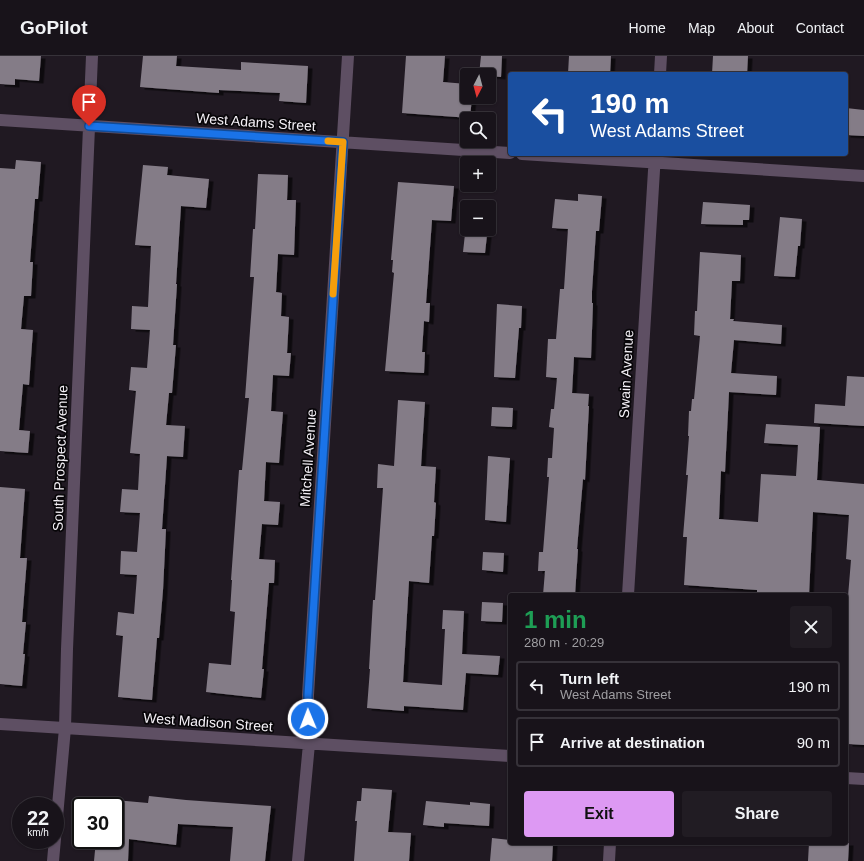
<!DOCTYPE html>
<meta charset="utf-8">
<style>
body{margin:0;font-family:Arial,sans-serif;background:#211c23;color:#f1f3f6;height:100vh;display:flex;flex-direction:column;font-size:15px;white-space:nowrap}
*{box-sizing:border-box;margin:0}
p{font-size:13px;color:#9f9ea2}
.icon{flex:none;width:22px;height:22px;fill:none;stroke:currentColor;stroke-width:2;stroke-linecap:round;stroke-linejoin:round}
.map{position:relative;flex:1;overflow:hidden}
.details{position:absolute;left:508px;top:537px;width:340px;height:252px;display:flex;flex-direction:column;background:#18131a;border-radius:4px;box-shadow:0 1px 3px #0004,0 0 0 1px #363239}
.details>*{flex:none}
.top-card{position:absolute;left:508px;top:16px;width:340px;height:84px;border-radius:4px;box-shadow:0 1px 3px #0004,0 0 0 1px #363239;background:#1a4fa0;color:#fff;overflow:hidden}
.needle{width:26px;rotate:186deg}
.buttons{position:absolute;left:460px;top:12px;display:grid;gap:8px}
.buttons a{display:grid;place-items:center;width:36px;height:36px;border-radius:4px;background:#18131a;box-shadow:0 1px 3px #0004,0 0 0 1px #363239;font-size:20px}
.speed{position:absolute;left:12px;top:741px;display:flex;gap:8px;font-size:20px;font-weight:700;text-align:center}
.speed>*{display:grid;place-content:center;width:52px;height:52px;border-radius:50%;background:#18131a;box-shadow:0 1px 3px #0004,0 0 0 1px #363239;line-height:1}
.speed small{font-size:10px;font-weight:400}
.speed .limit{border:2px solid #111;border-radius:6px;background:#fff;color:#111}
.pin{position:absolute;display:grid;place-items:center;width:34px;height:34px;color:#fff;margin:-41px -17px;border-radius:50% 50% 50% 0;rotate:-45deg;box-shadow:0 0 4px #0007}
.pin .icon{rotate:45deg}
.me{position:absolute;width:44px;margin:-22px;rotate:359deg;stroke-linejoin:round;filter:drop-shadow(0 0 3px #0008)}
.turn{display:flex;align-items:center;gap:14px;height:84px;padding:0 16px;font-size:18px}
.turn .icon{width:52px;height:52px;stroke-width:2.5}
.turn b{display:block;font-size:28px;line-height:34px}
.round{display:grid;place-items:center;flex:none;width:42px;height:42px;border-radius:4px;background:#211c23}
.summary{display:flex;align-items:center;justify-content:space-between;height:68px;padding:0 16px}
h1{font-size:24px;font-weight:700;line-height:30px;color:#1e9e55}
.button{display:flex;gap:8px;margin-top:auto;padding:8px 16px}
.button a{flex:1;height:46px;border-radius:4px;background:#dd99f3;color:#111;font-size:16px;font-weight:700;line-height:46px;text-align:center}
.button a+a{background:#211c23;color:#f1f3f6}
ul{padding:0;list-style:none}
li{display:flex;align-items:center;gap:12px;height:50px;margin:0 8px 6px;padding:0 8px;border:2px solid #363239;border-radius:4px}
li div{flex:1}
li b{display:block;font-size:15px}
li em{font-style:normal}
header{display:flex;align-items:center;gap:24px;box-sizing:border-box;height:56px;padding:0 20px;background:#18131a;border-bottom:1px solid #363239}
header strong{font-size:19px}
nav{display:flex;gap:22px;margin-inline-start:auto;font-size:14px}
.map>svg:first-child{display:block}
.building{fill:#847c87;filter:url(#shadow)}
.lines{fill:none;stroke-linecap:round;stroke-linejoin:round}
.minor{stroke:#5e4f63;stroke-width:12}
.route-casing{stroke:#114b97;stroke-width:10}
.route{stroke:#1a73e8;stroke-width:7}
.slow{stroke:#f59e0b;stroke-width:7}
.labels{text-anchor:middle;stroke-width:3.5;stroke-linejoin:round;paint-order:stroke}
.street-label{font-size:14px;fill:#f5f1f7;stroke:#080609}
</style>
<header>
<strong>GoPilot</strong>
<nav><a>Home</a><a>Map</a><a>About</a><a>Contact</a></nav>
</header>
<div class="map">
<svg width="864" height="805" viewBox="0 0 864 805">
<defs>
<filter id="shadow"><feDropShadow dx="4.5" dy="2.5" stdDeviation="0" flood-color="#0009"/></filter>
</defs>
<rect width="100%" height="100%" fill="#201922"/>
<path class="building" d="M0,0H41L39,25L15,23V29L0,28Z
M143,0H177L176,10L241,14V6L308,10L306,47L279,45L280,37L219,34V37L140,31Z
M406,0H445L443,26L467,28V41H472L470,62L402,57Z
M481,0H502L501,21L479,19Z
M569,0H611L610,18H568Z
M713,0H748L747,18H712Z
M846,52L864,54V80L846,79Z
M16,104L41,106L38,143H35L30,206H33L31,240H24L21,273L33,274L29,329L23,328L19,374L30,375L28,397L0,395V112L15,113Z
M143,109L168,111L167,119L209,123L206,152L181,150L176,228H177L173,289H176L172,337H169L166,369L185,370L183,401L167,400L162,473H166L163,534L159,582H157L152,644L118,641L123,580L116,579L118,556L134,558L137,519L120,518L121,495L137,496L140,457L120,456L122,433L138,434L140,398L130,397L136,335L129,334L131,311L147,312L150,274L131,273L132,250L148,251L151,190L135,189Z
M258,118L288,119L287,144H296L294,199L278,198L276,236L282,237L281,260L289,261L287,297H291L289,320L273,319L271,355L283,356L279,407L266,406L264,445L280,446L278,469L262,468L259,503L275,504L274,527H269L262,613H264L261,642L206,636L209,607L231,609L235,556L230,555L232,524H231L239,414H242L249,342H245L254,221H250L253,173H255Z
M398,126L454,130L451,165L432,164L426,247H430L429,266L424,265L422,296H425L424,317L385,315L394,217L392,216L393,204H391Z
M578,138L602,140L599,175H596L592,235V247H593L591,302L574,301L572,337L589,338L588,350H589L585,424L583,423L577,493H578L575,539H543L545,515H538L539,496H543L549,421H547L548,402H552L554,372L549,371L551,353H554L557,322L546,321L548,283H556L560,233H564L568,173L552,172L555,143L578,145Z
M703,146L750,149L749,164H743V169L701,168Z
M780,161L802,163L800,190H798L795,221L774,220Z
M465,178L487,179L485,197L463,196Z
M700,196L741,199L740,225H732L730,263H734L733,265L782,269L781,288L734,284L731,317L777,320L776,339L729,336L725,416L721,415L719,463L758,466L761,418L796,420L798,389L764,387L766,368L820,371L817,424L864,428V689L848,688V681H846V565L851,504L846,503L849,459L813,456L809,539L757,538V534L684,529L687,481H683L688,419H686L689,380H688L689,355H691L692,343H694L700,280L694,279L695,255H697Z
M497,248L522,250L521,272H519L515,322L494,321Z
M847,320L864,321V370L814,367L815,348L845,350Z
M398,344L425,346L421,410L436,411L434,446L436,447L434,480H432L429,527L409,525L403,626L442,629L445,573H442L443,554L464,555L462,598L500,600L498,619L466,617L463,654L404,650V655L367,652L370,613H369L373,544H375L383,432H377L378,408L394,410Z
M492,351L513,352L512,371L491,370Z
M488,400L510,402L506,466L485,464Z
M0,431L25,433L20,502H27L22,566H26L23,598H25L22,630L0,628Z
M483,496L504,497L503,516L482,514Z
M482,546L503,547L502,566L481,565Z
M362,732L392,734L388,776L411,777L409,805H354L357,765H355L357,745H361Z
M149,740L186,744L271,750L265,805H230L233,771L178,768L176,789L129,783L128,805H94L96,784H115V744L148,747Z
M426,745L470,749V746L490,748L489,770L444,767V771L423,769Z
M492,782L510,784V787H553L552,805H490Z
M809,787H849L848,805H808Z"/>
<g class="lines">
<path class="minor" d="M660,18L661,0
M0,64L510,97
M522,98L864,120
M628,539L655,98
M0,668L510,700
M846,722L864,723
M53,805L65,672L67,593L92,0
M298,805L309,688L308,639L348,0
M609,805L610,787"/>
</g>
<g class="lines">
<g class="route-casing">
<path id="route" d="M89,70L343,86L308,639V663"/>
</g>
<use href="#route" class="route"/>
<path class="slow" d="M328,85L343,86L333,238"/>
</g>
<g class="labels">
<g class="street-label">
<text transform="translate(256 66) rotate(4)" y="5">West Adams Street</text>
<text transform="translate(626 318) rotate(-87)" y="5">Swain Avenue</text>
<text transform="translate(60 402) rotate(-88)" y="5">South Prospect Avenue</text>
<text transform="translate(308 402) rotate(-86)" y="5">Mitchell Avenue</text>
<text transform="translate(208 666) rotate(4)" y="5">West Madison Street</text>
</g>
</g>
</svg>
<div class="buttons">
<a><svg class="needle" viewBox="-14 -14 28 28"><path d="M0-13l5 13h-10z" fill="#e53935"/><path d="M0 13l5-13h-10z" fill="#9f9ea2"/></svg></a>
<a><svg class="icon" aria-label="search" viewBox="0 0 24 24"><circle cx="10" cy="10" r="6"/><path d="M15 15l6 6"/></svg></a>
<a>+</a>
<a>−</a>
</div>
<div class="speed"><div>22<small>km/h</small></div><div class="limit">30</div></div>
<div class="pin" style="left:89px;top:70px;background:#d93025"><svg class="icon" aria-label="arrive" viewBox="0 0 24 24"><path d="M6 21V4h12l-3 4 3 4H6"/></svg></div>
<svg class="me" style="left:308px;top:663px" viewBox="-20 -20 40 40"><circle r="17" fill="#1a73e8" stroke="#fff" stroke-width="3"/><path d="M0-11L8 9 0 5-8 9z" fill="#fff"/></svg>
<div class="top-card">
<div class="turn"><svg class="icon" aria-label="left" viewBox="0 0 24 24"><path d="M17 20v-9H6M10 6l-5 5 5 5"/></svg><div><b>190 m</b>West Adams Street</div></div>
</div>
<section class="details">
<div class="summary"><div><h1>1 min</h1><p>280 m · 20:29</p></div><a class="round"><svg class="icon" aria-label="close" viewBox="0 0 24 24"><path d="M6 6l12 12M18 6L6 18"/></svg></a></div>
<ul>
<li><svg class="icon" aria-label="left" viewBox="0 0 24 24"><path d="M17 20v-9H6M10 6l-5 5 5 5"/></svg><div><b>Turn left</b><p>West Adams Street</p></div><em>190 m</em></li>
<li><svg class="icon" aria-label="arrive" viewBox="0 0 24 24"><path d="M6 21V4h12l-3 4 3 4H6"/></svg><div><b>Arrive at destination</b></div><em>90 m</em></li>
</ul>
<div class="button"><a>Exit</a><a>Share</a></div>
</section>
</div>
